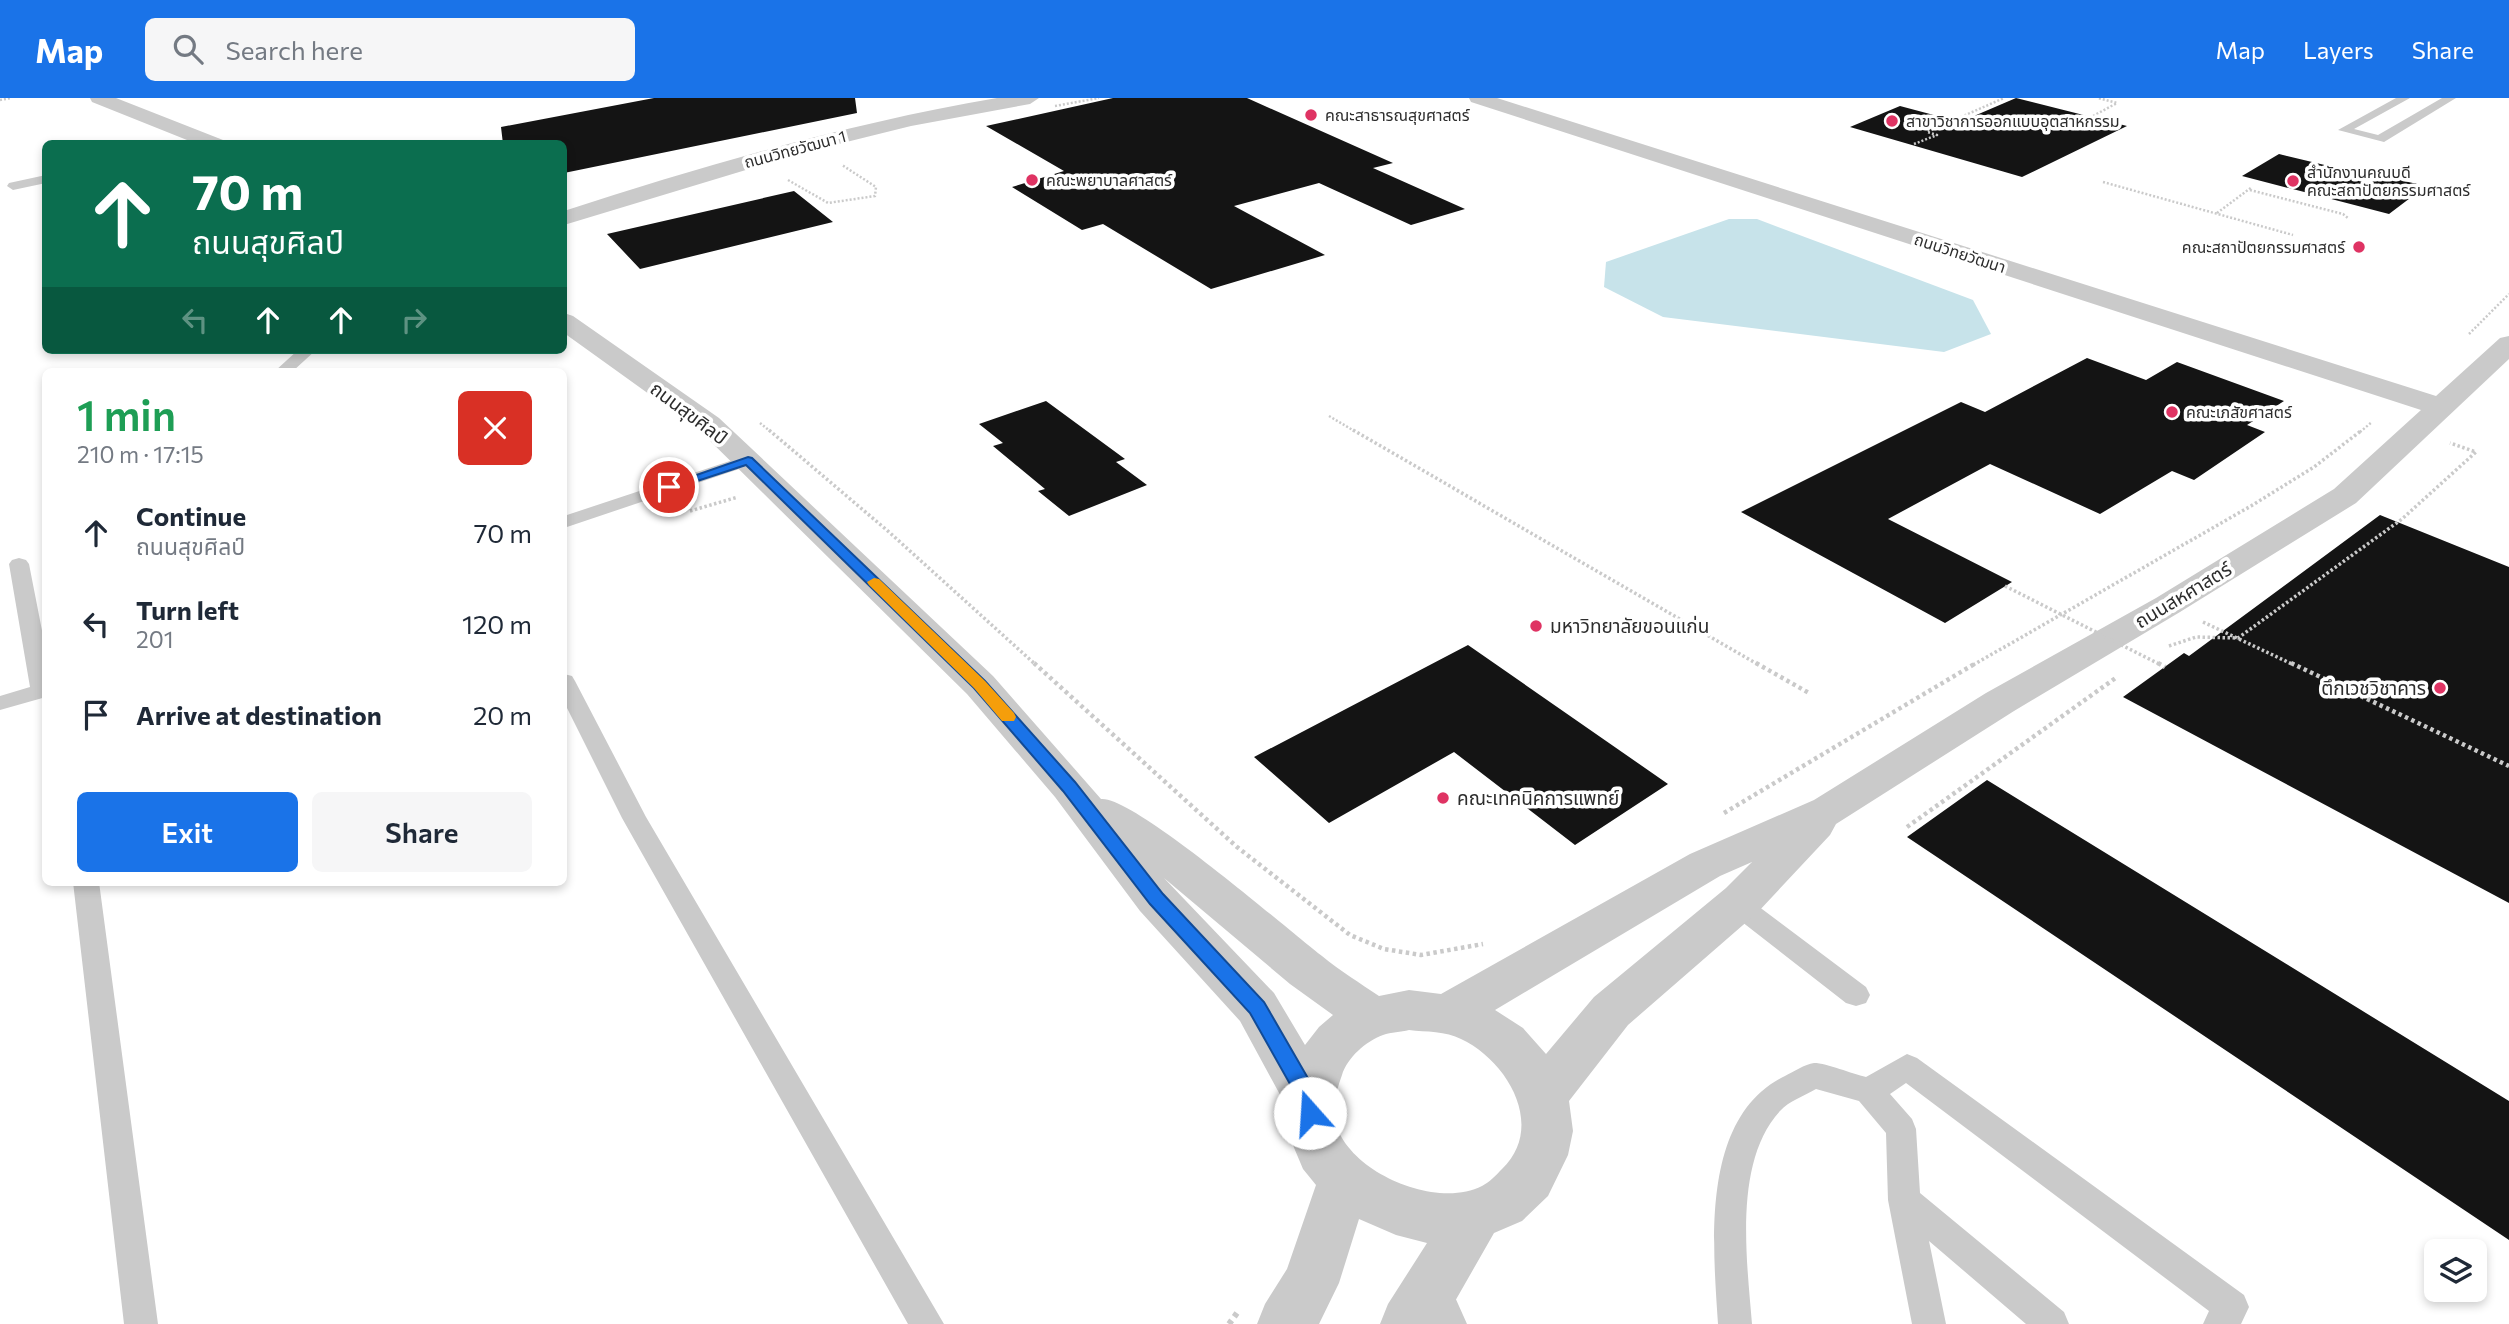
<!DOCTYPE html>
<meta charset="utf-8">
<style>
body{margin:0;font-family:Commissioner,"Noto Sans Thai",sans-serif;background:#f6f6f7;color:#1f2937;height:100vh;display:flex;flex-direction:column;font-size:26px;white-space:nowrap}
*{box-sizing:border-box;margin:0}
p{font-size:23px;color:#747a83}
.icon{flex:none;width:38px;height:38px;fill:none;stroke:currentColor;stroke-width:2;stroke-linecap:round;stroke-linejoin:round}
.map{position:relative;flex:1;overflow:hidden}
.panel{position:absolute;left:42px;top:270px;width:525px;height:518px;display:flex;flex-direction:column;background:#fff;border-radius:10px;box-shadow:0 4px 10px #0003}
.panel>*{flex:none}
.guide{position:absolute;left:42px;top:42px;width:525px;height:214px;border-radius:10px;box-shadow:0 4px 10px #0003;background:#0b6e4f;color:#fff;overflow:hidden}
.buttons{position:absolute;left:2424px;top:1141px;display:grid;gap:14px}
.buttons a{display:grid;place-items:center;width:63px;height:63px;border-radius:10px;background:#fff;box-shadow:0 4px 10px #0003;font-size:35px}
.pin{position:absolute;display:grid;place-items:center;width:60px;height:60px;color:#fff;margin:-30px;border:4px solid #fff;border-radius:50%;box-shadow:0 2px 7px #0007}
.me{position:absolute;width:77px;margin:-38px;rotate:341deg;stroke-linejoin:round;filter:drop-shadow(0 0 5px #0008)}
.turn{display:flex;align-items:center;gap:24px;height:147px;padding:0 35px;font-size:32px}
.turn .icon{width:91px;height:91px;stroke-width:2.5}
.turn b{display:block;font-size:49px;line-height:60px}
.lanes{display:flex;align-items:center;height:66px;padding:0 35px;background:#0003;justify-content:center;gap:35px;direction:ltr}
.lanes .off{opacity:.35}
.round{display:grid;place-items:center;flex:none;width:74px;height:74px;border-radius:10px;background:#f6f6f7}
.head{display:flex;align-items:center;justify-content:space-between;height:119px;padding:0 35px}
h1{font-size:42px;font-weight:600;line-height:52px;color:#1e9e55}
.cta{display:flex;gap:14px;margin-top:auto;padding:14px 35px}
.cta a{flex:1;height:80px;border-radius:10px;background:#1a73e8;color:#fff;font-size:28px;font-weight:600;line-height:80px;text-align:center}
.cta a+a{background:#f6f6f7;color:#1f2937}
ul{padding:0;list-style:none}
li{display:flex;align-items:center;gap:21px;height:91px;padding:0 35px}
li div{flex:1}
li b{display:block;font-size:26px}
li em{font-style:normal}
header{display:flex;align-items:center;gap:42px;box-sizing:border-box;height:98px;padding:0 35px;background:#1a73e8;color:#fff}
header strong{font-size:33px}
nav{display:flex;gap:38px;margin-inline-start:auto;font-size:24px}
.search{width:490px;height:63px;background:#f6f6f7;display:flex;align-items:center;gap:18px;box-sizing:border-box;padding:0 24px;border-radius:10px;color:#747a83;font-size:26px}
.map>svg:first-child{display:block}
.water{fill:#c7e3ea}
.building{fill:#141414}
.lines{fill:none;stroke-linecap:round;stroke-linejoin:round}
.path-far3{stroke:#cacaca;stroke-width:2.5;stroke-dasharray:2 2;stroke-linecap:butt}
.path-far2{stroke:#cacaca;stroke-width:3.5;stroke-dasharray:2.5 2.5;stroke-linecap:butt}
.path-far1{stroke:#cacaca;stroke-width:4.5;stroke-dasharray:3.5 3.5;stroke-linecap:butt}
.path{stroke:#cacaca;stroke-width:6;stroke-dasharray:4.5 4.5;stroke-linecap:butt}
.service{fill:#cacaca;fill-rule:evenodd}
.minor{fill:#cacaca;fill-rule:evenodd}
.path-bridge-far1{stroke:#cacaca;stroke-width:3.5;stroke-dasharray:2.5 2.5;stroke-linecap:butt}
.path-bridge{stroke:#cacaca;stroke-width:4.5;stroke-dasharray:3.5 3.5;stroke-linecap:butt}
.route{fill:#1a73e8;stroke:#114b97;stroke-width:2}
.slow{fill:#f59e0b}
.poi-dot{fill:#df3363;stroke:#fff;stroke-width:2.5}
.labels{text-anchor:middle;stroke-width:7;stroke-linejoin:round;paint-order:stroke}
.far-poi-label{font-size:16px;fill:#2d2d2d;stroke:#fff;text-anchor:start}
.far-street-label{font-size:16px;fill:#2d2d2d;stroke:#fff}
.street-label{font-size:19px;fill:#2d2d2d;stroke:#fff}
.poi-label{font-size:19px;fill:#2d2d2d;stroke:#fff;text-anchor:start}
</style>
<header>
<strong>Map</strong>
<div class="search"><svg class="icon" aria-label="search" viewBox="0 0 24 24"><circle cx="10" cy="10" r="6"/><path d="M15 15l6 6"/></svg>Search here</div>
<nav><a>Map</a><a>Layers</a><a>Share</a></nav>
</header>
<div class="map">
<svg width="2509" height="1226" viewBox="0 0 2509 1226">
<rect width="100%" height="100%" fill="#fff"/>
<path class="water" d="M1729,121H1757L1973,202L1991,236L1944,254L1663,219L1604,189L1606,164Z"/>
<path class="building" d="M654,0H855L857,15L564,75V46H503L501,29Z
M1113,0H1247L1393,65L1373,70L1465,111L1411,127L1319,85L1234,108L1325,157L1211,191L1103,126L1082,132L1012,89L1064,73L986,28Z
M2016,0L2127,28L2022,79L1850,29L1900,8L1960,24Z
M2279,56L2379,80L2382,78L2426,88L2389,116L2242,78Z
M794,93L833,124L640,171L607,136Z
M2087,260L2146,282L2177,264L2284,303L2247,327L2265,334L2194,382L2172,373L2100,416L1990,366L1888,421L2012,484L1945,525L1741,414L1961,304L1985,314Z
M1046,303L1125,361L1116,364L1147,387L1069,418L1038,393L1045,391L993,348L1003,345L979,326Z
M2380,417L2509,469V805L2123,599L2184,555L2189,558Z
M1468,547L1668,686L1575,747L1454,654L1329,725L1254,659Z
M1987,682L2509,1003V1142L1907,739Z"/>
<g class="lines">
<path class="path-far3" d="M0,2L11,0
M1055,8L1099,0
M2093,18L2117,5L2098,0
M1914,46L1937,37L1927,34L2004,0
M788,82L828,105L875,98L876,89L842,67
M2103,84L2293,137
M2250,92L2343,116L2349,121
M2217,115L2252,89
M2469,236L2509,196
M1329,318L1356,334
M760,325L771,334
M2360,334L2372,324"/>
<path class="path-far2" d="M769,332L889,434L1036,567
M1353,332L1759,567
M690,413L738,399
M2203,524L2294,567
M2169,548L2196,539L2238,540L2402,421L2476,354L2450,345
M1973,567L2251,408L2314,369L2362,332"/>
<path class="path-far1" d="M1034,565L1237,749L1350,837L1384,851L1421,857L1483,846
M1756,565L1809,595
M2291,565L2509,668
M1724,715L1976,565
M1907,729L2117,579"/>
<path class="path" d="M1229,1226L1237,1215"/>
<path class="service" d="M2396,0H2410L2354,31L2378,37L2442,0H2456L2384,44L2338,32Z
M46,77V85L13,92L7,88L9,85Z
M298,252H316L293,273H275Z
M748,357L757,362L754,366L564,430V418Z
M19,460L26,462L29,466L46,553V599L0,612V598L30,589L9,466L12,462Z
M564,576L572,578L575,583L646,719L944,1226H908L622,720L564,604Z
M73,784H99L158,1226H124Z
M1737,796L1746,799L1866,889L1870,897L1866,905L1856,908L1846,905L1728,813L1724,806L1728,799Z
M1907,956L1917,960L2244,1197L2249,1209L2241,1226H2203L2209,1213L1906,985L1890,996L1912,1021L1916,1031L1920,1095L2064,1214L2069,1226H2026L1929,1143L1946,1226H1912L1888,1102L1886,1035L1859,1003L1816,991C1804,998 1789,1003 1780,1013C1733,1064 1747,1163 1752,1226H1718C1713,1148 1700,1019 1785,978C1793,974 1805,966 1814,965C1827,965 1852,976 1866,979Z
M1434,1175L1446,1179L1467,1226H1432L1417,1191L1422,1179Z"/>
<path class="minor" d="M90,0H116L223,42L226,46H197L92,4Z
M997,0H1039L1030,6L911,28L802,55L564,127V113C706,67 850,25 997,0Z
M1469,0H1497L2436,298L2500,240L2509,238V261L2356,405L2180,514L2014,613L1836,726L1830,737L1758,814L1628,927L1569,1003L1573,1033L1568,1057L1548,1098L1522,1123L1494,1135L1442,1226H1380L1388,1206L1427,1145L1396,1137L1359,1121L1339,1185L1319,1226H1257L1265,1206L1287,1171L1316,1087L1303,1071L1284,1026V1004L1240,923L1140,813L1055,699L967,596L699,332L564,235V215L573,218L719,320L993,578L1101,701C1133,697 1288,832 1322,858C1340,873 1360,885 1379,898L1409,892L1441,896L1690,756L1814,702L1986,595L2156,500L2334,391L2421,312L1471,4ZM1752,764L1726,790L1594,899L1546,956L1523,930L1495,912L1720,778ZM1164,780L1290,886L1333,917L1319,929L1305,947L1274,895ZM1409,932C1426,934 1446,933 1461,941C1508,963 1546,1029 1502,1071C1496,1077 1490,1084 1482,1088C1437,1111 1353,1076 1337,1029C1332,1012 1336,993 1342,977C1347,960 1366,943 1383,937C1391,934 1401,934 1409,932Z"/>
<path class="path-bridge-far1" d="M2005,488L2161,567"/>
<path class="path-bridge" d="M2158,565L2165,569"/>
</g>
<path class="route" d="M748,359L752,360L985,583L1075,684L1163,796L1264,904L1320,1001L1321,1015L1318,1022L1310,1024L1303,1022L1299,1002L1250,915L1150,806L1063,693L974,590L746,367L673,391H664L662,389Z"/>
<path class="slow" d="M874,480L879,481L985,583L1014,615L1016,619L1014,623H1002L974,590L869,487L867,484Z"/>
<g class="poi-dot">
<circle cx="1311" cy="17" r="7"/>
<circle cx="1892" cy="23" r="7"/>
<circle cx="1032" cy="82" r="7"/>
<circle cx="2293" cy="83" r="7"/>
<circle cx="2359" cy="149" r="7"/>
<circle cx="2172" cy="314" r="7"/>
<circle cx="1536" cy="528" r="7"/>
<circle cx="2440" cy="590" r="7"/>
<circle cx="1443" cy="700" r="7"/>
</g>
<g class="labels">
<g class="far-poi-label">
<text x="1325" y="23">คณะสาธารณสุขศาสตร์</text>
<text x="1906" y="29">สาขาวิชาการออกแบบอุตสาหกรรม</text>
<text x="2307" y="80">สำนักงานคณบดี<tspan x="2307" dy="18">คณะสถาปัตยกรรมศาสตร์</tspan></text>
<text x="1046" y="88">คณะพยาบาลศาสตร์</text>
<text x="2345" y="155" text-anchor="end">คณะสถาปัตยกรรมศาสตร์</text>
<text x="2186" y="320">คณะเภสัขศาสตร์</text>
</g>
<g class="far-street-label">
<text transform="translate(795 51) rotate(-15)" y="6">ถนนวิทยวัฒนา 1</text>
<text transform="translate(1960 155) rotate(18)" y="6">ถนนวิทยวัฒนา</text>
</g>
<g class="street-label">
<text transform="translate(689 315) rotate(37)" y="7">ถนนสุขศิลป์</text>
<text transform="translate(2183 497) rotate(-31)" y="7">ถนนสหศาสตร์</text>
</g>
<g class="poi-label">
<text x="1550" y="535">มหาวิทยาลัยขอนแก่น</text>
<text x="2426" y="597" text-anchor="end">ตึกเวชวิชาคาร</text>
<text x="1457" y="707">คณะเทคนิคการแพทย์</text>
</g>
</g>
</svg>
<div class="buttons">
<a><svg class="icon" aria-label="layers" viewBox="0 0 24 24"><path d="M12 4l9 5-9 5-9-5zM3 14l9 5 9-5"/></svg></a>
</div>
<div class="pin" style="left:669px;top:389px;background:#d93025"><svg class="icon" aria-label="arrive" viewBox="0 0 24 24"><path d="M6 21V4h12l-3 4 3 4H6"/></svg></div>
<svg class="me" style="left:1310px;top:1015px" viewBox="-20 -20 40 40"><circle r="19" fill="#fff"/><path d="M0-13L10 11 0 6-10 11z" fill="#1a73e8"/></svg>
<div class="guide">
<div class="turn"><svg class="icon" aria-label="ahead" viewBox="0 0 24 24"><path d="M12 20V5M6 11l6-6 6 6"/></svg><div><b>70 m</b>ถนนสุขศิลป์</div></div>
<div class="lanes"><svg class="icon off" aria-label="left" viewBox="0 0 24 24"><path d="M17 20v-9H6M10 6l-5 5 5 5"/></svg><svg class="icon" aria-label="ahead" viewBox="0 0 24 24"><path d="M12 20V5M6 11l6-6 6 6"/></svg><svg class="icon" aria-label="ahead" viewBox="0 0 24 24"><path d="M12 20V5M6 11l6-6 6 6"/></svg><svg class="icon off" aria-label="right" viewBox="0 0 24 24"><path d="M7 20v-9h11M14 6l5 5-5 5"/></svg></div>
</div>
<section class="panel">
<div class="head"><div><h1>1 min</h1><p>210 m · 17:15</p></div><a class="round" style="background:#d93025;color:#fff"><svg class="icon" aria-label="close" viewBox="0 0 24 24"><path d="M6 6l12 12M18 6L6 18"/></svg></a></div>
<ul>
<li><svg class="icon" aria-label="ahead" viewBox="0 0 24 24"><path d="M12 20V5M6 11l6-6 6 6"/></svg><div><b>Continue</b><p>ถนนสุขศิลป์</p></div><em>70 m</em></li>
<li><svg class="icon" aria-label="left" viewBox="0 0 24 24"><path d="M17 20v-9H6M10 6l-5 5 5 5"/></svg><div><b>Turn left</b><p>201</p></div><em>120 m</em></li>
<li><svg class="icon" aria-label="arrive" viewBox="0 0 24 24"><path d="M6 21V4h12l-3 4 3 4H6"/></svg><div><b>Arrive at destination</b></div><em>20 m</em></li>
</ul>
<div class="cta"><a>Exit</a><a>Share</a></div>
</section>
</div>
